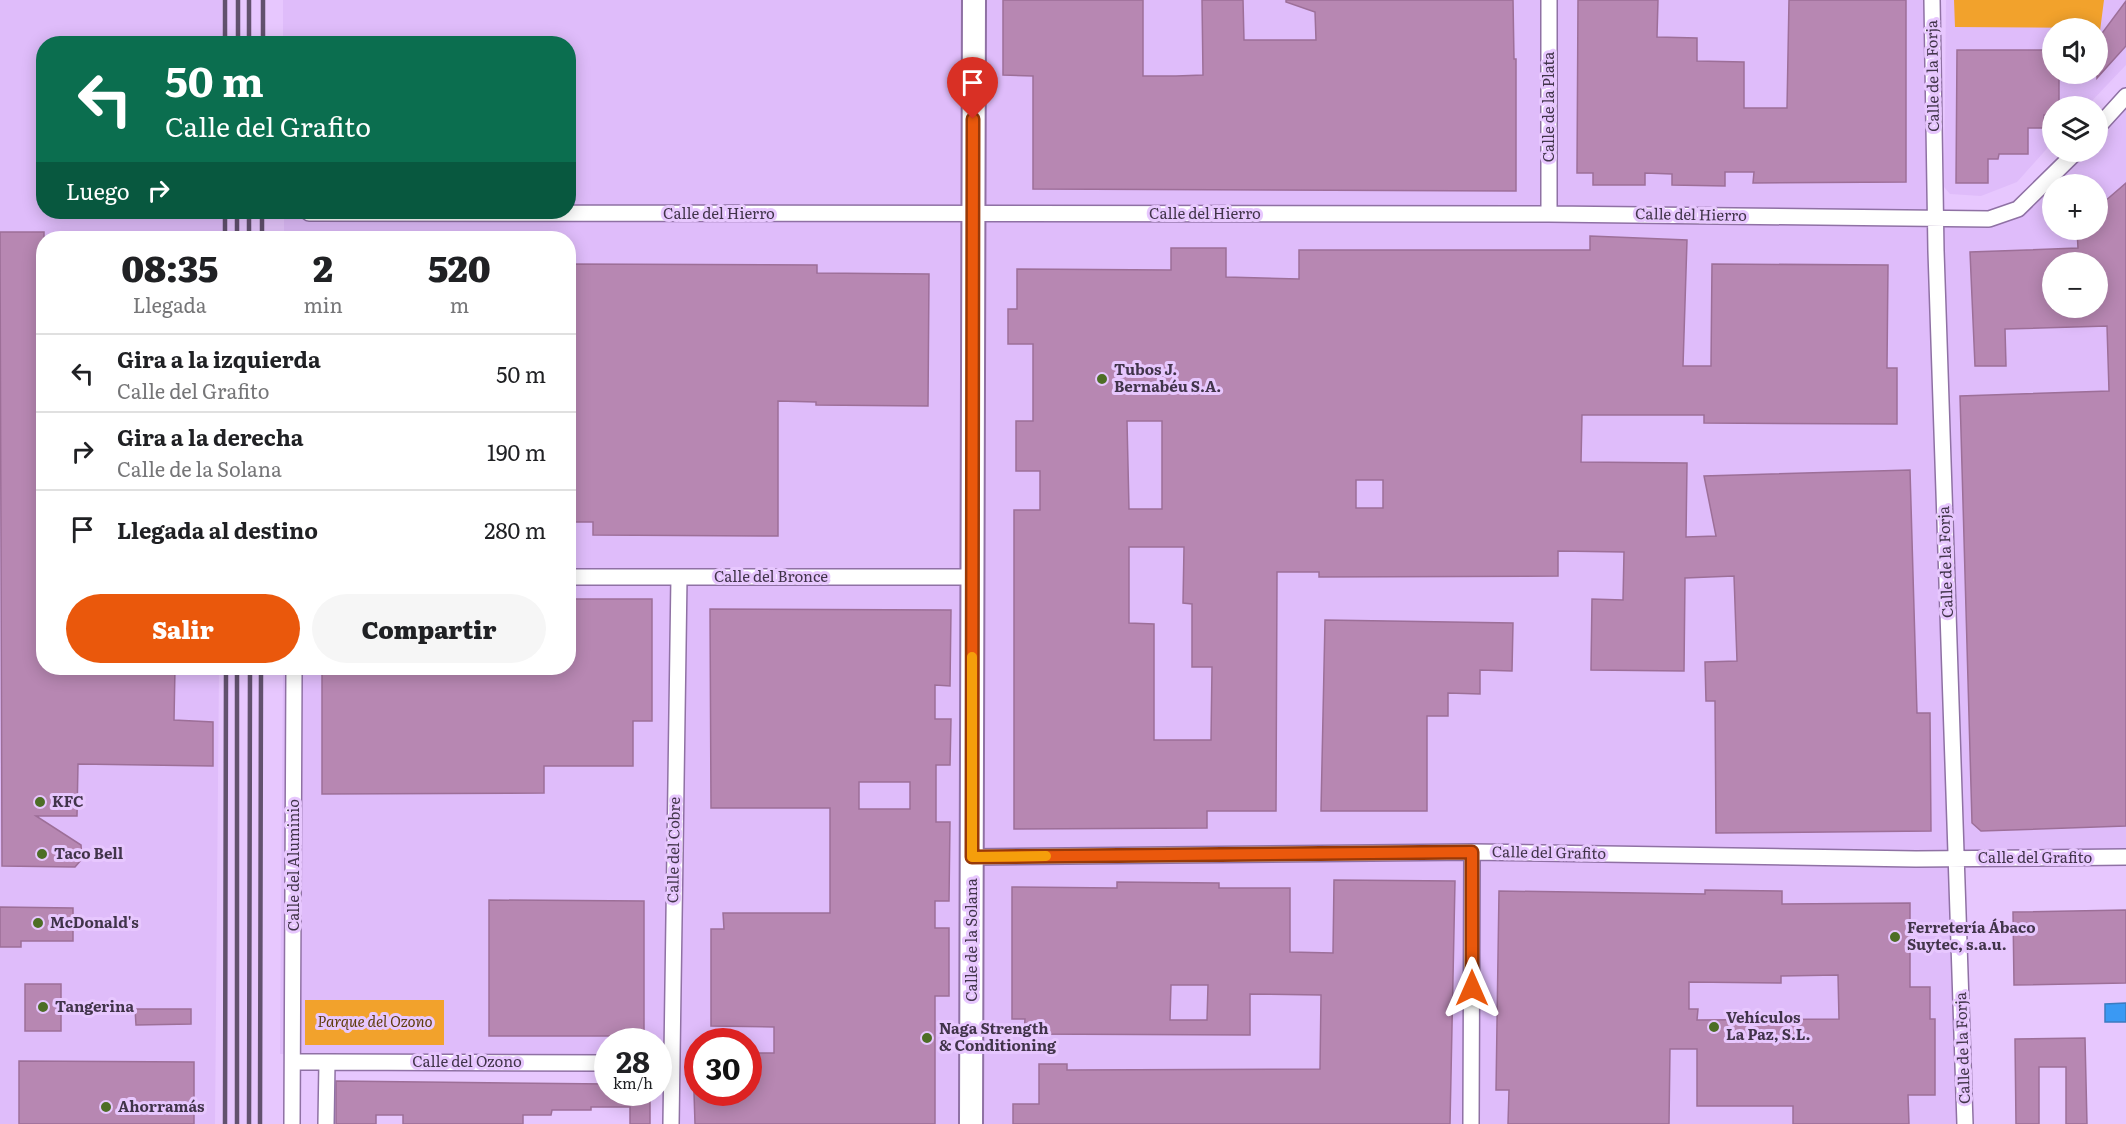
<!DOCTYPE html>
<html lang="es">
<meta charset="utf-8">
<style>
body{margin:0;font-family:Literata,serif;background:#f6f6f6;color:#202124;height:100vh;display:flex;flex-direction:column;font-size:22px;white-space:nowrap}
*{box-sizing:border-box;margin:0}
p{font-size:20px;color:#757577}
.icon{flex:none;width:33px;height:33px;fill:none;stroke:currentColor;stroke-width:2;stroke-linecap:round;stroke-linejoin:round}
.map{position:relative;flex:1;overflow:hidden}
.drawer{position:absolute;left:36px;top:231px;width:540px;height:444px;display:flex;flex-direction:column;background:#fff;border-radius:24px;box-shadow:0 3px 15px #0003}
.drawer>*{flex:none}
.guide{position:absolute;left:36px;top:36px;width:540px;height:183px;border-radius:24px;box-shadow:0 3px 15px #0003;background:#0b6e4f;color:#fff;overflow:hidden}
.controls{position:absolute;left:2042px;top:18px;display:grid;gap:12px}
.controls a{display:grid;place-items:center;width:66px;height:66px;border-radius:50%;background:#fff;box-shadow:0 3px 15px #0003;font-size:30px}
.speed{position:absolute;left:594px;top:1028px;display:flex;gap:12px;font-size:30px;font-weight:700;text-align:center}
.speed>*{display:grid;place-content:center;width:78px;height:78px;border-radius:50%;background:#fff;box-shadow:0 3px 15px #0003;line-height:1}
.speed small{font-size:15px;font-weight:400}
.speed .limit{border:9px solid #d22;background:#fff;color:#111}
.pin{position:absolute;display:grid;place-items:center;width:51px;height:51px;color:#fff;margin:-62px -26px;border-radius:50% 50% 50% 0;rotate:-45deg;box-shadow:0 0 6px #0007}
.pin .icon{rotate:45deg}
.me{position:absolute;width:66px;margin:-33px;rotate:0deg;stroke-linejoin:round;filter:drop-shadow(0 0 4px #0008)}
.turn{display:flex;align-items:center;gap:21px;height:126px;padding:0 30px;font-size:27px}
.turn .icon{width:78px;height:78px;stroke-width:2.5}
.turn b{display:block;font-size:42px;line-height:51px}
.then{display:flex;align-items:center;height:57px;padding:0 30px;background:#0003;gap:12px;font-size:22px}
.eta{display:flex;justify-content:space-evenly;align-items:center;height:102px;text-align:center}
.eta b{font-size:36px;font-weight:800;line-height:42px}
.action{display:flex;gap:12px;margin-top:auto;padding:12px 30px}
.action a{flex:1;height:69px;border-radius:36px;background:#ea580c;color:#fff;font-size:24px;font-weight:800;line-height:69px;text-align:center}
.action a+a{background:#f6f6f6;color:#202124}
ul{padding:0;list-style:none}
li{display:flex;align-items:center;gap:18px;height:78px;padding:0 30px;border-top:2px solid #e0e0e0}
li div{flex:1}
li b{display:block;font-size:22px}
li em{font-style:normal}
.map>svg:first-child{display:block}
.built{fill:#dfbcfa;fill-rule:evenodd}
.green{fill:#f2a22c}
.water{fill:#3a99f3;stroke:#3c7bc0;stroke-width:1.5}
.building{fill:#b787b2;stroke:#9d6f98;stroke-width:1.5;fill-rule:evenodd}
.lines{fill:none;stroke-linecap:round;stroke-linejoin:round}
.street-casing{stroke:#8f71a4;stroke-width:18}
.secondary-casing{stroke:#8f71a4;stroke-width:26}
.street{stroke:#fff;stroke-width:15}
.secondary{stroke:#fff;stroke-width:22}
.rail{stroke:#62516e;stroke-width:4.5}
.route-casing{stroke:#983908;stroke-width:15}
.route{stroke:#ea580c;stroke-width:10}
.slow{stroke:#f59e0b;stroke-width:10}
.poi-dot{fill:#4d6e26;stroke:#e7c7fe;stroke-width:2}
.labels{text-anchor:middle;stroke-width:6;stroke-linejoin:round;paint-order:stroke}
.street-label{font-size:15px;fill:#41344a;stroke:#e7c7fe}
.poi-label{font-size:15px;font-weight:bold;fill:#41344a;stroke:#e7c7fe;text-anchor:start}
.park-label{font-size:15px;font-style:italic;fill:#5f3d0e;stroke:#e7c7fe}
</style>
<div class="map">
<svg width="2126" height="1124" viewBox="0 0 2126 1124">
<rect width="100%" height="100%" fill="#e7c7fe"/>
<path class="built" d="M0,0H222L223,43L44,44V212H224V238H44V668H219L215,1124H0Z
M283,0H1932L1935,218L2004,215L2076,152H2097V128L2126,96V857L1956,859L1965,1124H671L670,1063H659L658,1041H608L607,1063L327,1062L294,1054H280L283,668H568V238H284V212H568V44L283,43ZM2052,184H2097V230H2052ZM2052,262H2097V308H2052ZM698,1041H748V1092H698Z
M1946,0H2126V65L2087,106H2052V143L2017,182L1981,196L1950,194L1944,187ZM2052,28H2097V74H2052Z"/>
<path class="green" d="M1954,0H2104L2100,31L2097,28L1955,27Z
M305,1000H444V1045H305Z"/>
<path class="water" d="M2126,1003V1022H2105V1004Z"/>
<path class="building" d="M1003,0H1143V76H1176L1203,75L1202,0H1243L1244,40H1316L1315,12L1286,2V0H1513L1514,59H1516V191L1033,189V76L1003,75Z
M1578,0H1658L1657,37L1697,38V61L1744,62V108H1787L1789,0H1906V182L1753,183L1754,172H1725V186L1672,185V174L1645,173V185H1593V173H1577Z
M2126,1V46L2097,78V40Z
M1957,50H2052V74H2059V106H2052V115H2044V128H2028V154H1999L1998,159H1988V183H1956Z
M2126,183V826L1981,831L1972,823L1960,396L2109,391L2107,326L2005,329L2006,366H1975L1970,252L2078,248L2077,230H2097V208ZM2052,262H2097V308H2052Z
M0,232H44V668H175L174,720L213,722V766L78,764L77,816H36L81,845L82,859L75,867L2,866Z
M1590,236L1687,240L1683,366H1711L1712,264L1888,265L1887,368H1897V424L1704,423V415H1582L1581,462L1687,463L1686,537L1716,536L1704,476L1910,470L1917,713H1930L1931,831L1716,833L1715,701H1706L1705,662L1737,661L1734,576L1685,578L1684,671L1591,670L1592,599L1623,600L1624,552L1558,551V576L1319,577V572H1277L1276,811H1207V828L1014,829V510H1040V471H1016V421H1033V344H1008V309H1017V269L1171,270V248H1226V277L1299,279V250H1590ZM1127,421H1162V509H1129ZM1356,480H1383V508H1356ZM1129,547H1184L1183,603L1192,604V667H1212L1211,740H1154V624L1129,623Z
M568,264L817,265V273L929,274L928,406L816,405V402L778,401V536L593,535V522H568Z
M568,599H652V721H633V766H544V793L322,794V668H568Z
M710,609L951,610L950,686L935,685V719H951L950,765H936V822H950L949,901H935V928H949V996H935V1124H695L694,1092H748V1053H774V1027L711,1026V929H724L723,913H830V808H711ZM859,782H910V809H859Z
M1325,620L1513,623L1512,671L1480,670V694L1448,693V716H1427V811H1321Z
M1334,880L1455,881L1450,1124H1013V1104H1039V1064H1067V1070L1320,1069L1321,995L1250,994V1035L1024,1034L1025,1019H1012V887L1117,888V882L1219,883V888H1290V952L1333,953ZM1171,985H1208L1207,1020H1170Z
M1705,890L1782,891V904L1910,903V987H1930V1019H1935V1095H1908L1909,1124H1793V1106H1697V1049H1670L1669,1124H1508L1509,1090H1496L1499,891L1705,894ZM1838,975L1839,1019L1697,1020L1698,1009H1689V982L1781,983V976Z
M489,900L644,901V1036H489Z
M0,907L73,908V941H21V947H0Z
M2126,910V983L2014,985L2013,912Z
M25,984H61V1031H25Z
M135,1009H191V1024L136,1025Z
M2085,1038L2087,1124H2066V1067H2039V1124H2016L2015,1039Z
M19,1061L194,1062V1124H19Z
M336,1081L608,1084V1092H650V1124H630V1107H591V1110H552L551,1115H523V1124H403V1115H376V1124H336Z"/>
<g class="lines">
<g class="street-casing">
<path id="street" d="M1932,0L1936,251L1965,1124
M2097,128L2126,96
M309,213L1549,214L1989,219L2018,209L2076,152
M1549,214V0
M568,577H973
M972,857L1472,852L1916,859L2126,857
M294,1062H327L326,1124
M327,1062L608,1063
M292,1124L294,668
M671,1124L679,577
M1471,1124L1472,852"/>
</g>
<g class="secondary-casing">
<path id="secondary" d="M971,1124L974,0"/>
</g>
<use href="#street" class="street"/>
<use href="#secondary" class="secondary"/>
<path class="rail" d="M225,0V44
M238,44V0
M249,44V0
M263,44V0
M225,212V238
M237,238V212
M249,238V212
M262,238V212
M225,1124L226,668
M237,1124V668
M249,1124L250,668
M260,1124L261,668"/>
</g>
<g class="lines">
<g class="route-casing">
<path id="route" d="M973,119L972,857L1472,852V988"/>
</g>
<use href="#route" class="route"/>
<path class="slow" d="M972,657V857L1046,856"/>
</g>
<g class="poi-dot">
<circle cx="1102" cy="379" r="6"/>
<circle cx="40" cy="802" r="6"/>
<circle cx="42" cy="854" r="6"/>
<circle cx="38" cy="923" r="6"/>
<circle cx="1895" cy="937" r="6"/>
<circle cx="43" cy="1007" r="6"/>
<circle cx="1714" cy="1027" r="6"/>
<circle cx="927" cy="1038" r="6"/>
<circle cx="106" cy="1107" r="6"/>
</g>
<g class="labels">
<g class="street-label">
<text transform="translate(1933 76) rotate(-91)" y="5">Calle de la Forja</text>
<text transform="translate(1549 107) rotate(-90)" y="5">Calle de la Plata</text>
<text x="719" y="219">Calle del Hierro</text>
<text x="1205" y="219">Calle del Hierro</text>
<text transform="translate(1691 215) rotate(1)" y="5">Calle del Hierro</text>
<text transform="translate(1946 562) rotate(-92)" y="5">Calle de la Forja</text>
<text x="771" y="582">Calle del Bronce</text>
<text transform="translate(674 850) rotate(-89)" y="5">Calle del Cobre</text>
<text transform="translate(1549 853) rotate(1)" y="5">Calle del Grafito</text>
<text x="2035" y="863">Calle del Grafito</text>
<text transform="translate(294 865) rotate(-90)" y="5">Calle del Aluminio</text>
<text transform="translate(972 940) rotate(-90)" y="5">Calle de la Solana</text>
<text transform="translate(1963 1048) rotate(-92)" y="5">Calle de la Forja</text>
<text x="467" y="1067">Calle del Ozono</text>
</g>
<g class="poi-label">
<text x="1114" y="375">Tubos J.<tspan x="1114" dy="17">Bernabéu S.A.</tspan></text>
<text x="52" y="807">KFC</text>
<text x="54" y="859">Taco Bell</text>
<text x="50" y="928">McDonald's</text>
<text x="1907" y="933">Ferretería Ábaco<tspan x="1907" dy="17">Suytec, s.a.u.</tspan></text>
<text x="55" y="1012">Tangerina</text>
<text x="1726" y="1023">Vehículos<tspan x="1726" dy="17">La Paz, S.L.</tspan></text>
<text x="939" y="1034">Naga Strength<tspan x="939" dy="17">&amp; Conditioning</tspan></text>
<text x="118" y="1112">Ahorramás</text>
</g>
<g class="park-label">
<text x="375" y="1027">Parque del Ozono</text>
</g>
</g>
</svg>
<div class="controls">
<a><svg class="icon" aria-label="sound" viewBox="0 0 24 24"><path d="M4 9h4l5-4v14l-5-4H4zM17 9q2 3 0 6"/></svg></a>
<a><svg class="icon" aria-label="layers" viewBox="0 0 24 24"><path d="M12 4l9 5-9 5-9-5zM3 14l9 5 9-5"/></svg></a>
<a>+</a>
<a>−</a>
</div>
<div class="speed"><div>28<small>km/h</small></div><div class="limit">30</div></div>
<div class="pin" style="left:973px;top:119px;background:#d93025"><svg class="icon" aria-label="arrive" viewBox="0 0 24 24"><path d="M6 21V4h12l-3 4 3 4H6"/></svg></div>
<svg class="me" style="left:1472px;top:988px" viewBox="-20 -20 40 40"><path d="M0-17L14 15 0 8-14 15z" fill="#ea580c" stroke="#fff" stroke-width="4"/></svg>
<div class="guide">
<div class="turn"><svg class="icon" aria-label="left" viewBox="0 0 24 24"><path d="M17 20v-9H6M10 6l-5 5 5 5"/></svg><div><b>50 m</b>Calle del Grafito</div></div>
<div class="then">Luego<svg class="icon" aria-label="right" viewBox="0 0 24 24"><path d="M7 20v-9h11M14 6l5 5-5 5"/></svg></div>
</div>
<section class="drawer">
<div class="eta">
<div><b>08:35</b><p>Llegada</p></div>
<div><b>2</b><p>min</p></div>
<div><b>520</b><p>m</p></div>
</div>
<ul>
<li><svg class="icon" aria-label="left" viewBox="0 0 24 24"><path d="M17 20v-9H6M10 6l-5 5 5 5"/></svg><div><b>Gira a la izquierda</b><p>Calle del Grafito</p></div><em>50 m</em></li>
<li><svg class="icon" aria-label="right" viewBox="0 0 24 24"><path d="M7 20v-9h11M14 6l5 5-5 5"/></svg><div><b>Gira a la derecha</b><p>Calle de la Solana</p></div><em>190 m</em></li>
<li><svg class="icon" aria-label="arrive" viewBox="0 0 24 24"><path d="M6 21V4h12l-3 4 3 4H6"/></svg><div><b>Llegada al destino</b></div><em>280 m</em></li>
</ul>
<div class="action"><a>Salir</a><a>Compartir</a></div>
</section>
</div>
